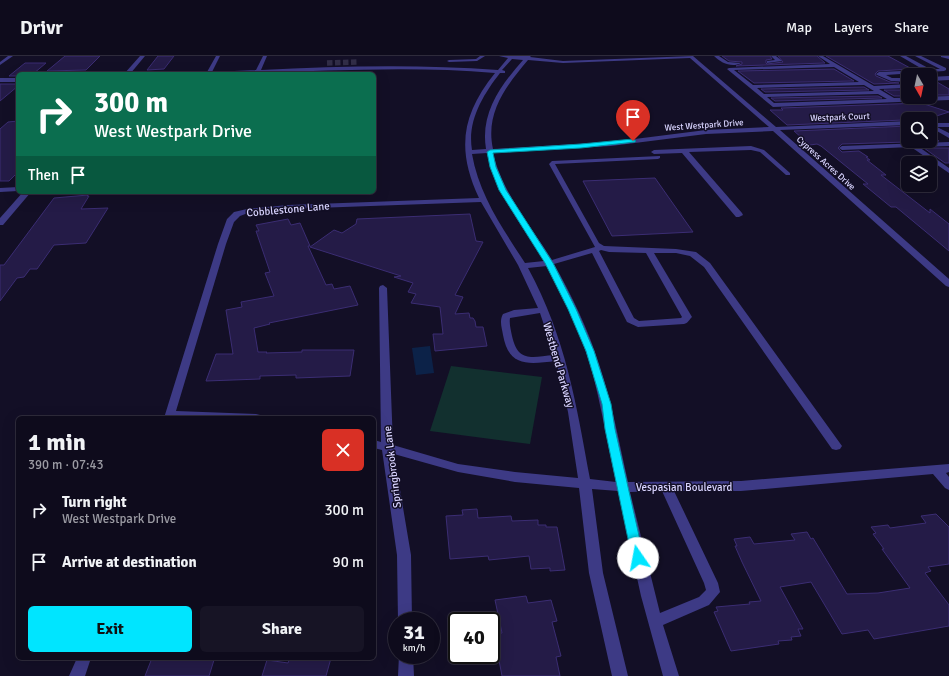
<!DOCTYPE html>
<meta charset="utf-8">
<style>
body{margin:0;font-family:Signika,sans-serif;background:#171425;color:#f1f3f6;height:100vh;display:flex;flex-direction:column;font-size:15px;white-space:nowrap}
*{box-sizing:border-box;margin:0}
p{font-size:13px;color:#9b9ba3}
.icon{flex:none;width:22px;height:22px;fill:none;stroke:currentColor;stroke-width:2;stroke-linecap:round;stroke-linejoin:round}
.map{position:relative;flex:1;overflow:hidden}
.side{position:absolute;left:16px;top:360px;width:360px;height:244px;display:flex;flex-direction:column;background:#0e0b1c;border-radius:6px;box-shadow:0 4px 16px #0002,0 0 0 1px #2e2b3b}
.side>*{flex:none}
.guide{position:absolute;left:16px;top:16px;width:360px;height:122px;border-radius:6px;box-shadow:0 4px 16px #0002,0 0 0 1px #2e2b3b;background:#0b6e4f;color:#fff;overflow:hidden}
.needle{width:26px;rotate:171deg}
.fabs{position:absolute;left:901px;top:12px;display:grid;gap:8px}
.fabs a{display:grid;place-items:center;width:36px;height:36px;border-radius:6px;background:#0e0b1c;box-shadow:0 4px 16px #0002,0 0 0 1px #2e2b3b;font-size:20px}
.speed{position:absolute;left:388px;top:556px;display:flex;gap:8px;font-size:20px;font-weight:700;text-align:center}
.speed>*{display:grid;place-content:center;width:52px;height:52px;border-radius:50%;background:#0e0b1c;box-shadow:0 4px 16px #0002,0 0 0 1px #2e2b3b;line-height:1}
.speed small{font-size:10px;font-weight:400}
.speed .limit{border:2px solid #111;border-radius:6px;background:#fff;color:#111}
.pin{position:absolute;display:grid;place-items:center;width:34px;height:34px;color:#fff;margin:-41px -17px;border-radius:50% 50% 50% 0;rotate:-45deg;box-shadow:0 0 4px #0007}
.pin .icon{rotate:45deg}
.me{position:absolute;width:44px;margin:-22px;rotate:348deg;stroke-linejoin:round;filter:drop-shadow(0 0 3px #0008)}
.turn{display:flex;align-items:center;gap:14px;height:84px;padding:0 12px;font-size:18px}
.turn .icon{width:52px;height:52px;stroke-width:2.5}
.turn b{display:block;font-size:28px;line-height:34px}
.then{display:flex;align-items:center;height:38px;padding:0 12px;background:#0003;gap:8px;font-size:15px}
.round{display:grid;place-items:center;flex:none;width:42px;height:42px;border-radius:6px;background:#171425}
.head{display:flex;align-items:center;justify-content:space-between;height:68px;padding:0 12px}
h1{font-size:24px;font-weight:700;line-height:30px}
.button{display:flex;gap:8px;margin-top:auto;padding:8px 12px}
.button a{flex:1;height:46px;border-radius:6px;background:#00e5ff;color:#111;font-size:16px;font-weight:700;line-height:46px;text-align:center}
.button a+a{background:#171425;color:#f1f3f6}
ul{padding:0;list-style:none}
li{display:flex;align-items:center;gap:12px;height:52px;padding:0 12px}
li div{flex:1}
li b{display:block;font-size:15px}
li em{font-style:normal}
header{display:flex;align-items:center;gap:24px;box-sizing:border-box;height:56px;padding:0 20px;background:#0e0b1c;border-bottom:1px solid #2e2b3b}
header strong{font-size:19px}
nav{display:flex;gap:22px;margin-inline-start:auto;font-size:14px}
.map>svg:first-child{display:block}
.green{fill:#12302f}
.water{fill:#0c2248}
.building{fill:#241b47;stroke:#3b2d73}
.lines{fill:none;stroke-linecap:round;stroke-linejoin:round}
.minor-tunnel{stroke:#312d47;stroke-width:5.5;stroke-dasharray:5.5 2.5;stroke-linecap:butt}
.minor{fill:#3d3a85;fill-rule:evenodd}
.route{fill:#00e5ff;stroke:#0095a6}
.labels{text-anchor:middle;stroke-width:3;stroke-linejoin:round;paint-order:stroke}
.far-street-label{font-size:9px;fill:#d9d4ff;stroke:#130f26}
.street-label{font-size:11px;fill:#d9d4ff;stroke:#130f26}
</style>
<header>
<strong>Drivr</strong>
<nav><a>Map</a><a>Layers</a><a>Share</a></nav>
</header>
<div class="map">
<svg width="949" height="620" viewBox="0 0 949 620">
<rect width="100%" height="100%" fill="#130f26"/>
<path class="green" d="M451,310L542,321L530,388L430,375Z"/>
<path class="water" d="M430,290L434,317L416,319L412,292Z"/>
<path class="building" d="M65,0H100L86,14L47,15Z
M158,0H174L164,13L147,14Z
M722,0H770L772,3L766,4V7L767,8L783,6L778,0H817L825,7L736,10L742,8V6L729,5Z
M826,0H888L912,13L878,15L875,18L876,20L890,26L899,27L874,28Z
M25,7H46L33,18H18V20H9Z
M834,13L854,25L754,27L738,15Z
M930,26H937L949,33V39H930Z
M0,28H18V30L0,45Z
M864,31L869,34L765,36L761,33Z
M884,34H908V40H894Z
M878,40L882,42L775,45L771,42Z
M921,47L949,56L927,63L787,69L770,54H783L781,52Z
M18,65V116L9,125H0V73L8,66Z
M908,70V85H930V79L939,85L842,88L838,92L842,96L859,95L868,101H866L870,104H867L886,119H881L930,157V153L949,168V195L896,151H891L863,128H868L821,90L817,88L810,89L794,75Z
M924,92H949V107H945Z
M655,122L693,176L612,180L583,125Z
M88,139L87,140H89L81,153L108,152L86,187L54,189L37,213H30L24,221L17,222L0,245V209H4L54,142Z
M470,158L476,185L483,186L455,239L463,241L455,258L469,257L470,262H473L475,265L476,271H483L487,290L435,295L433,278H443L440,251L411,247L416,238L408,236L413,227L394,221L401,220L310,191L334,174L342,177L356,168L357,163Z
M288,163L291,169L300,167L310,190H308L326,229L332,228L334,233L350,230L358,249L269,267L270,268L254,272L258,296H267L266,297L302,296V294H354L350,320L296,322V319L260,320V323L206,325L216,298H233L226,254L242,251L241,246L274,240L265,217L270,216L256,175H259L256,169Z
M477,453L478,462L511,460L512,465L538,464V469H546V471H557L565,514L550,515V512L531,513L529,500L489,504L488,500L450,503L446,460L463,459L462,454Z
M936,458L949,471V508L928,511L931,515L925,517L949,549V570L874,583L868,574L842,578L811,526L780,531L803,573H798L801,580L791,581L792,584L778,585L779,588L731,595L714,556L718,555L716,551L750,548L749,546L761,545L742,506L735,490H737L734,483L750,481L754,488L795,484L791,478L807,476L811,483L813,482L847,538L878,537L910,532L882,493H884L873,478L876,477L871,471L888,469L890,472L926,467L921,460Z
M526,540L528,547L551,544L557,565L552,566L561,600L556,601L560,620H502L494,578L502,577L495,544Z
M152,602H210L209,604H214L209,620H145Z
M290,602H331L326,620H262L267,604L288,607Z"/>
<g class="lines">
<path class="minor-tunnel" d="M327,7L357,6"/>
<path class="minor" d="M8,0H13L0,9V6Z
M140,0H145L130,18H124Z
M216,0H220L212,16L256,14L263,0H267L261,14C340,10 419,8 498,14L508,2L499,0H531L530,1L563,5L693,0L776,71L908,65V69L780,74L949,223V231L946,230L773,75L706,78L611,90L493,97C502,136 531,170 552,204L595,191L549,108L552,105L660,100V102L658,103L555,108L599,187L604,190L676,193L696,196L710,207L842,390L840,393L836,394L832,393L704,211L690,200L676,197H654L692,261C689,264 688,267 684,268L638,271L627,266L592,197L554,208C572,240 588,273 599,308C612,346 619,387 628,426L741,425L949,408V416L946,417L949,421V434L945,432L933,418L741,435H674L718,527L720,536L709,549L663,569L679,620H663L641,540L618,435L592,433L603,517L628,620H612L589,517L579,432L515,426L458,416L394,398L411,499L412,565H398L397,499L382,394L374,392V384L381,386L379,232L380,230L383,229L387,232L393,389L458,408L515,416L578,422L568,356L556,305C529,308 509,312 503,279C502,272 499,265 503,258L514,254L538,252L518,209L481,146L288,153L248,157L240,160L234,166L226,188L176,355L256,358L260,359L261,362H164L218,188L227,163L234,156L247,153L288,149L479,142C456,93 462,58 495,17C393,8 292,18 190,18L207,16ZM690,2L769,71L706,74L611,86L493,93C485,57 506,30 528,4L563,7ZM512,3L523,4C501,29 480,57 486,93L472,94C467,65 483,39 500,17H505V15L502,14ZM487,97C495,137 524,171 544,205L525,207C503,173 479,139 472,98ZM601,194L609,196L646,197L682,261L681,262L639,265L634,262L599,195ZM547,210C564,241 579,274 590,308C601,347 607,387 616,426L590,423C576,347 566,282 528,212ZM540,257L554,299C532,301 518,307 512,280C511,274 509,268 510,262ZM662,435L704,527L706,534L699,541L660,557L630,436Z
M480,0H485L477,5L449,6L447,5L449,4L476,3Z
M714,0H719L728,6L741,7C732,12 721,7 714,0Z
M771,0H776L782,5L767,7V5L775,4Z
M818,0H823L874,30L908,28V32L879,33L894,42L949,40V44L773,51L727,13L729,12L830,8ZM834,11L859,26L753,29L734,14ZM864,29L874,35L764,38L757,32ZM878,38L887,43L774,47L767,41Z
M900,0H906L930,13H940L915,0H921L946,12V14L944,15L886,19L892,22H908V26L891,25L877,19L876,18L879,16L924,14Z
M941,0H949V3L941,1Z
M949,20V24L930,25V21Z
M0,22H18V26H0Z
M930,67H949V71H937L949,77V82L930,71Z
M949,86V90L919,91L949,112V117L911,91L842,94L839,92L842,90Z
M751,90L764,94L790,117V119H786L760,96L751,94L689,96L742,157L743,159L739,161H736L682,97L654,98L651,96L654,94Z
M18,131V135L0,136V132Z
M23,136H31L3,169H0V162Z
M399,599H413L414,620H398Z
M77,602H91L85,620H69Z"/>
</g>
<path class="route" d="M633,83L636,85L635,86L581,92L493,97L496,111L506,134L553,207L576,253L594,295L611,348L615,373L644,502L643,506L638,507L634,506L632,502L605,373L602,348L586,295L568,253L545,207L499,134L490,111L487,96L490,94L581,88Z"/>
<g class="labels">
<g class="far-street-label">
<text transform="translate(840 61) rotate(-2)" y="3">Westpark Court</text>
<text transform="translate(704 69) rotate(-4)" y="3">West Westpark Drive</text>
<text transform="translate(826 107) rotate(42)" y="3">Cypress Acres Drive</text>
</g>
<g class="street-label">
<text transform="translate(288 153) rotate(-5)" y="4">Cobblestone Lane</text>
<text transform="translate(559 309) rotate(74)" y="4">Westbend Parkway</text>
<text transform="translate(392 411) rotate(-97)" y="4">Springbrook Lane</text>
<text x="684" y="435">Vespasian Boulevard</text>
</g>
</g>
</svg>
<div class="fabs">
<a><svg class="needle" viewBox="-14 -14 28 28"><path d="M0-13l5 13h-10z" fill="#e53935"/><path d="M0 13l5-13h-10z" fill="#9b9ba3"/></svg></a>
<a><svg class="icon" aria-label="search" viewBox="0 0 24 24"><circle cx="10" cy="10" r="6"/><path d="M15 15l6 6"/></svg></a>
<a><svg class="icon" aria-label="layers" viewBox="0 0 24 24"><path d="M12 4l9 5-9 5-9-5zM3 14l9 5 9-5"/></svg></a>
</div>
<div class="speed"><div>31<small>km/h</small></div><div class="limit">40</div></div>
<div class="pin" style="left:633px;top:85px;background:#d93025"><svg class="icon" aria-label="arrive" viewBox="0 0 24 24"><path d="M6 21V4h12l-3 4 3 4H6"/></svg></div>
<svg class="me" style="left:638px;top:502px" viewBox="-20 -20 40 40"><circle r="19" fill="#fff"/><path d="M0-13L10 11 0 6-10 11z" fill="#00e5ff"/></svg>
<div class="guide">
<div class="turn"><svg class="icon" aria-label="right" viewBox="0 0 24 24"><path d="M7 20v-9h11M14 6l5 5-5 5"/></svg><div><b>300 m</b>West Westpark Drive</div></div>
<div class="then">Then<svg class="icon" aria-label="arrive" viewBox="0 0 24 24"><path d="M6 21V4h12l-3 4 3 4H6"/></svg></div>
</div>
<section class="side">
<div class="head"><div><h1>1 min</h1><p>390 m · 07:43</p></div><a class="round" style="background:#d93025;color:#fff"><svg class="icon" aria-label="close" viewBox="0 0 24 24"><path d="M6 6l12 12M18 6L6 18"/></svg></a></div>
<ul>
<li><svg class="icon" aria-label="right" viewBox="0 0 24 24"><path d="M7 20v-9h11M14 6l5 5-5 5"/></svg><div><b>Turn right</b><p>West Westpark Drive</p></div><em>300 m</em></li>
<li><svg class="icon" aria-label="arrive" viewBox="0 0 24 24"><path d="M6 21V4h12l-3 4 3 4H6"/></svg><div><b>Arrive at destination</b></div><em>90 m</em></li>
</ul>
<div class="button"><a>Exit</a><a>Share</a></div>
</section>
</div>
